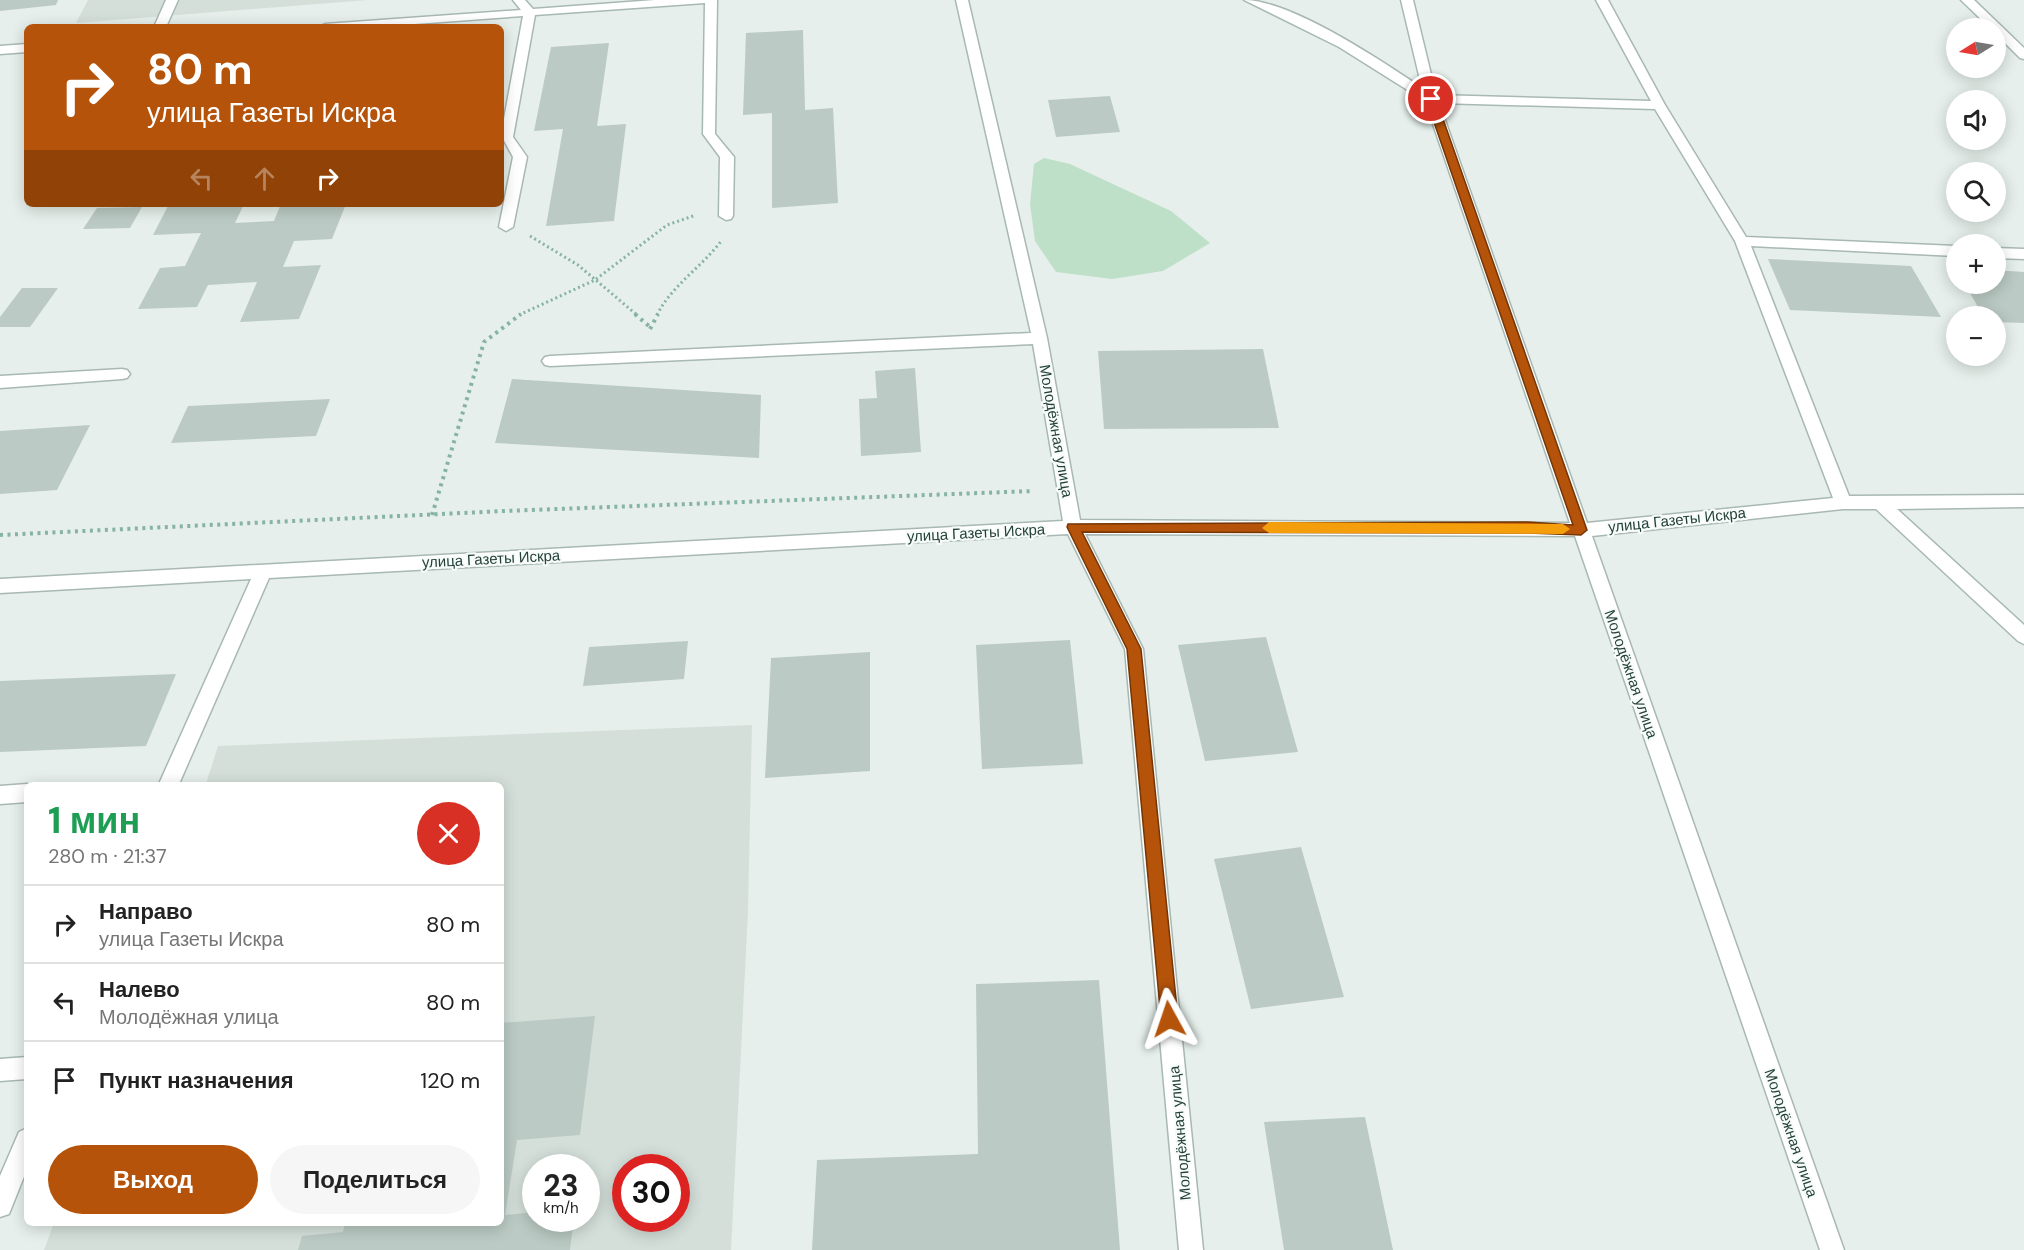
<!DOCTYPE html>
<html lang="ru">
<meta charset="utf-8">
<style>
body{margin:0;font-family:"DM Sans",sans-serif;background:#f6f6f6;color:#222;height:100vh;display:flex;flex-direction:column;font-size:22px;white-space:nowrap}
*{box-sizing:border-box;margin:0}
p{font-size:20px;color:#767676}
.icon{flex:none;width:33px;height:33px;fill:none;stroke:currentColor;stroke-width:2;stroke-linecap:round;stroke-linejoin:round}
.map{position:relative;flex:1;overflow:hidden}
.side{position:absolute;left:24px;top:782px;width:480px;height:444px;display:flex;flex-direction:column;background:#fff;border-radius:9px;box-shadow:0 3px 15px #0003}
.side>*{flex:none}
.hud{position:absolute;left:24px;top:24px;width:480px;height:183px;border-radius:9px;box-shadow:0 3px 15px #0003;background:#b45309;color:#fff;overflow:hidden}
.needle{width:39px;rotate:259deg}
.fabs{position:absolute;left:1946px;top:18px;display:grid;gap:12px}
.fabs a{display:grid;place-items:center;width:60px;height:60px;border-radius:50%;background:#fff;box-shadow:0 3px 15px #0003;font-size:30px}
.speed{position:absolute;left:522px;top:1154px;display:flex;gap:12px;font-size:30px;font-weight:700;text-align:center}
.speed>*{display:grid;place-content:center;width:78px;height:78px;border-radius:50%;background:#fff;box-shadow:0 3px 15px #0003;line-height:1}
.speed small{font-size:15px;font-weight:400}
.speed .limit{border:9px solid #d22;background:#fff;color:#111}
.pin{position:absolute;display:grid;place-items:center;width:51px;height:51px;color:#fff;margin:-26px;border:3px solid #fff;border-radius:50%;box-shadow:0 2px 6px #0007}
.me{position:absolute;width:66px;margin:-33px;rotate:355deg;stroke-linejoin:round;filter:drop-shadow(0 0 4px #0008)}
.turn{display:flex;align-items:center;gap:21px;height:126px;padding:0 24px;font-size:27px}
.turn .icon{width:78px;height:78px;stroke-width:2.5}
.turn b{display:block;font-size:42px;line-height:51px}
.lanes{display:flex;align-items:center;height:57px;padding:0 24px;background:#0003;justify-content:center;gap:30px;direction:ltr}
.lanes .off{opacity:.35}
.round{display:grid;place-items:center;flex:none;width:63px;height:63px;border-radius:32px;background:#f6f6f6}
.summary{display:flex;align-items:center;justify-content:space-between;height:102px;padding:0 24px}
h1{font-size:36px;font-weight:800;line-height:45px;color:#1e9e55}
.primary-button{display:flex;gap:12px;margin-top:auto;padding:12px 24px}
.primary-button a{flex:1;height:69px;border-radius:36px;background:#b45309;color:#fff;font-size:24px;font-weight:800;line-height:69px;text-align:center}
.primary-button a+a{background:#f6f6f6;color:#222}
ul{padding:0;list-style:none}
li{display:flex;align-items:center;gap:18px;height:78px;padding:0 24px;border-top:2px solid #e0e0e0}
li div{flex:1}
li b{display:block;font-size:22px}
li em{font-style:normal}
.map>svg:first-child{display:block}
.built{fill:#d4dfda;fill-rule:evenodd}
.green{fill:#bfe0c8}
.building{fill:#bbcac4}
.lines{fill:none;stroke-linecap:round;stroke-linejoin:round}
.minor-casing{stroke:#a8b8b2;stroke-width:3}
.path-far1{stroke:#86b3a5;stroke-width:3;stroke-dasharray:2 3;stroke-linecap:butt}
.path{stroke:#86b3a5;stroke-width:4;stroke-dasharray:3 4.5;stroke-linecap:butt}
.minor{fill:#fff;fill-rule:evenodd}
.route{fill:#b45309;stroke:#753606;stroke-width:1.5}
.slow{fill:#f59e0b}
.labels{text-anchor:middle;stroke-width:4.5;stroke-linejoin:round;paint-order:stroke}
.street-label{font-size:15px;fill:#24423a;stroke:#f7fbf9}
</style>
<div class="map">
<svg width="2024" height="1250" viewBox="0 0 2024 1250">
<rect width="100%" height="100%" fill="#e6efeb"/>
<path class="built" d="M88,0H368L76,23Z
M752,725L748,911L731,1250H44L54,1223L501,1222V784H206L218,746ZM536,1167H586V1218H536ZM626,1167H676V1218H626Z"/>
<path class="green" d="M1044,158L1070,164L1171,211L1210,243L1163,271L1112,279L1056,272L1035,241L1030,204L1034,164Z"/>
<path class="building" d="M0,0H58L56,5L0,11Z
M803,30L805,110L833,108L838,203L772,208V113L743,115L746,33Z
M609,43L597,126L626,124L614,221L546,226L563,129L534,131L551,47Z
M1110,96L1120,132L1056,137L1048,100Z
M244,204L235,223L274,221L281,204H346L332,239L294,241L283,267L321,265L299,319L240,322L257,282L208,285L197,307L138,309L160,268L185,266L201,233L153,235L168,206Z
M142,207L130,228L83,229L97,208Z
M1768,259L1911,266L1941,317L1790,310Z
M1995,270L2024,272V323L1995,322V316H1983L1965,284H1995Z
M22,288H58L30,327H0V317Z
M1263,349L1279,428L1104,429L1098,351Z
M915,368L921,452L861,456L859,399L877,398L875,371Z
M512,379L761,395L759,458L495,443Z
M330,399L316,436L171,443L188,406Z
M90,425L57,490L0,494V431Z
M1266,637L1298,752L1205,761L1178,645Z
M1070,640L1083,764L982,769L976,645Z
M688,641L684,679L583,686L589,647Z
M870,652V771L765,778L771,658Z
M176,674L146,746L0,752V681Z
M1301,847L1344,997L1251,1009L1214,859Z
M1099,980L1120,1250H812L817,1160L978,1154L976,984Z
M595,1016L580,1135L517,1140L505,1215L536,1212V1218H574L570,1250H298L302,1236L343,1232L345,1222H501V1023Z
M1365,1117L1393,1250H1284L1264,1122Z"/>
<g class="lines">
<g class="minor-casing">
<path id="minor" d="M166,0H178L166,27H154Z
M513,0H525L533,9L655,0H717L715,134L734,157L733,216L731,219L726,220L719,216L720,157L703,134L705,3L535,15L513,137L527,157L513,227L506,231L499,227L513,157L501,135L523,16L374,27H319L325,24L521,10Z
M956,0H968L1047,338L1080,520L1570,523L1425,101L1339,47L1244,0C1291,0 1382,61 1422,88L1401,0H1413L1436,95L1651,101L1596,0H1608L1665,105L1746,237L1956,246V256L1751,246L1849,496L2024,495V507L1897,509L2024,625V644L2018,641L1876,509H1843L1592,536L1844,1250H1820L1575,536L1085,534L1143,649L1203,1250H1179L1125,649L1068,534L269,578L179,784H159L251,579L0,593V579L1063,521L1033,344L550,366L545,365L542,361L545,357L550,356L1031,333ZM1439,103L1655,109L1735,241L1833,498L1587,523Z
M1961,0H1974L2024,48V59L2020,58L1995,33V28H1990Z
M27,44V52L0,54V46Z
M1995,248L2024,249V259L1995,258Z
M122,369L127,370L130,374L127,378L122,379L0,388V376Z
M27,784V802L0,804V786Z
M27,1057V1079L0,1081V1059Z
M27,1128V1169L9,1214L0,1217V1176L19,1132Z"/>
</g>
<path class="path-far1" d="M530,236L578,265L637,315
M519,315L595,280L667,225L696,215
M657,315C672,285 702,267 722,240"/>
<path class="path" d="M635,314L650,327
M650,329L658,314
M432,515L484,342L521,314
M0,535L504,511L1033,491"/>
<use href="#minor" class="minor"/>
</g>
<path class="route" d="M1431,96L1436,99L1587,530L1581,535L1528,533L1082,532L1141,649L1178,1019L1175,1025L1169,1027L1163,1025L1161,1019L1127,649L1067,527L1068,524L1528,522L1573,525L1426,99Z"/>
<path class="slow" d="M1269,522L1563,524L1570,529L1563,534L1269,533L1262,528Z"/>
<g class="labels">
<g class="street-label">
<text transform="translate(1056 431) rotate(80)" y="5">Молодёжная улица</text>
<text transform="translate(1677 520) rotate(-6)" y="5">улица Газеты Искра</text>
<text transform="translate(976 533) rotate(-3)" y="5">улица Газеты Искра</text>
<text transform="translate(491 559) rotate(-3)" y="5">улица Газеты Искра</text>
<text transform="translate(1631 674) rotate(71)" y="5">Молодёжная улица</text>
<text transform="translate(1180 1133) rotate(-95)" y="5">Молодёжная улица</text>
<text transform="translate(1791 1133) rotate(71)" y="5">Молодёжная улица</text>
</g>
</g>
</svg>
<div class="fabs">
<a><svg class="needle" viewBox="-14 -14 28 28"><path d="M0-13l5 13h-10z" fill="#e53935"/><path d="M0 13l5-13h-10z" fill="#767676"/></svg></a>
<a><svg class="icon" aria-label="sound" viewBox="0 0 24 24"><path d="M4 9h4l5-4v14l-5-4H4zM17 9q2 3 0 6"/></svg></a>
<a><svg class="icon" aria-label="search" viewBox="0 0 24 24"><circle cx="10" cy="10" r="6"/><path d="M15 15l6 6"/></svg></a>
<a>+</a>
<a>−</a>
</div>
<div class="speed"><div>23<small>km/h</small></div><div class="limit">30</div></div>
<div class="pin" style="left:1431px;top:99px;background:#d93025"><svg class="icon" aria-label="arrive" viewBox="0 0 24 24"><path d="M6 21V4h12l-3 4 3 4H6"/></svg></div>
<svg class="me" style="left:1169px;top:1019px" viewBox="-20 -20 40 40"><path d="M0-17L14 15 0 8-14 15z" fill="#b45309" stroke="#fff" stroke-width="4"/></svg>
<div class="hud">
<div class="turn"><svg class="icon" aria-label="right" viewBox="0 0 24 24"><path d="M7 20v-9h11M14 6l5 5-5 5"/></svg><div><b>80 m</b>улица Газеты Искра</div></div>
<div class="lanes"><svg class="icon off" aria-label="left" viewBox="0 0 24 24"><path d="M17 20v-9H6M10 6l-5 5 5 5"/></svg><svg class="icon off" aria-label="ahead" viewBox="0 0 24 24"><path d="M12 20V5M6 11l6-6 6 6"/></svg><svg class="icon" aria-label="right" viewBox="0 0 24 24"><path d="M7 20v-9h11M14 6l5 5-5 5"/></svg></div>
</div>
<section class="side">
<div class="summary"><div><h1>1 мин</h1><p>280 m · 21:37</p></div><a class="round" style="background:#d93025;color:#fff"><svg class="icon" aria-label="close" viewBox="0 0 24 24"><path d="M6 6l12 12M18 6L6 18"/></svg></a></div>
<ul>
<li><svg class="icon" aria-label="right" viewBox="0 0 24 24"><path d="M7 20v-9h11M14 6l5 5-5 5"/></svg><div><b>Направо</b><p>улица Газеты Искра</p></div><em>80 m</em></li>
<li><svg class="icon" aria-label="left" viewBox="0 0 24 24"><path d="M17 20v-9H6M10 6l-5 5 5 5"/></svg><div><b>Налево</b><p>Молодёжная улица</p></div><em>80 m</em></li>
<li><svg class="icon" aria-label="arrive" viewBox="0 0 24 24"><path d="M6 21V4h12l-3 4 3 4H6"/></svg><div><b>Пункт назначения</b></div><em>120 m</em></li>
</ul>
<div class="primary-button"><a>Выход</a><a>Поделиться</a></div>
</section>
</div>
